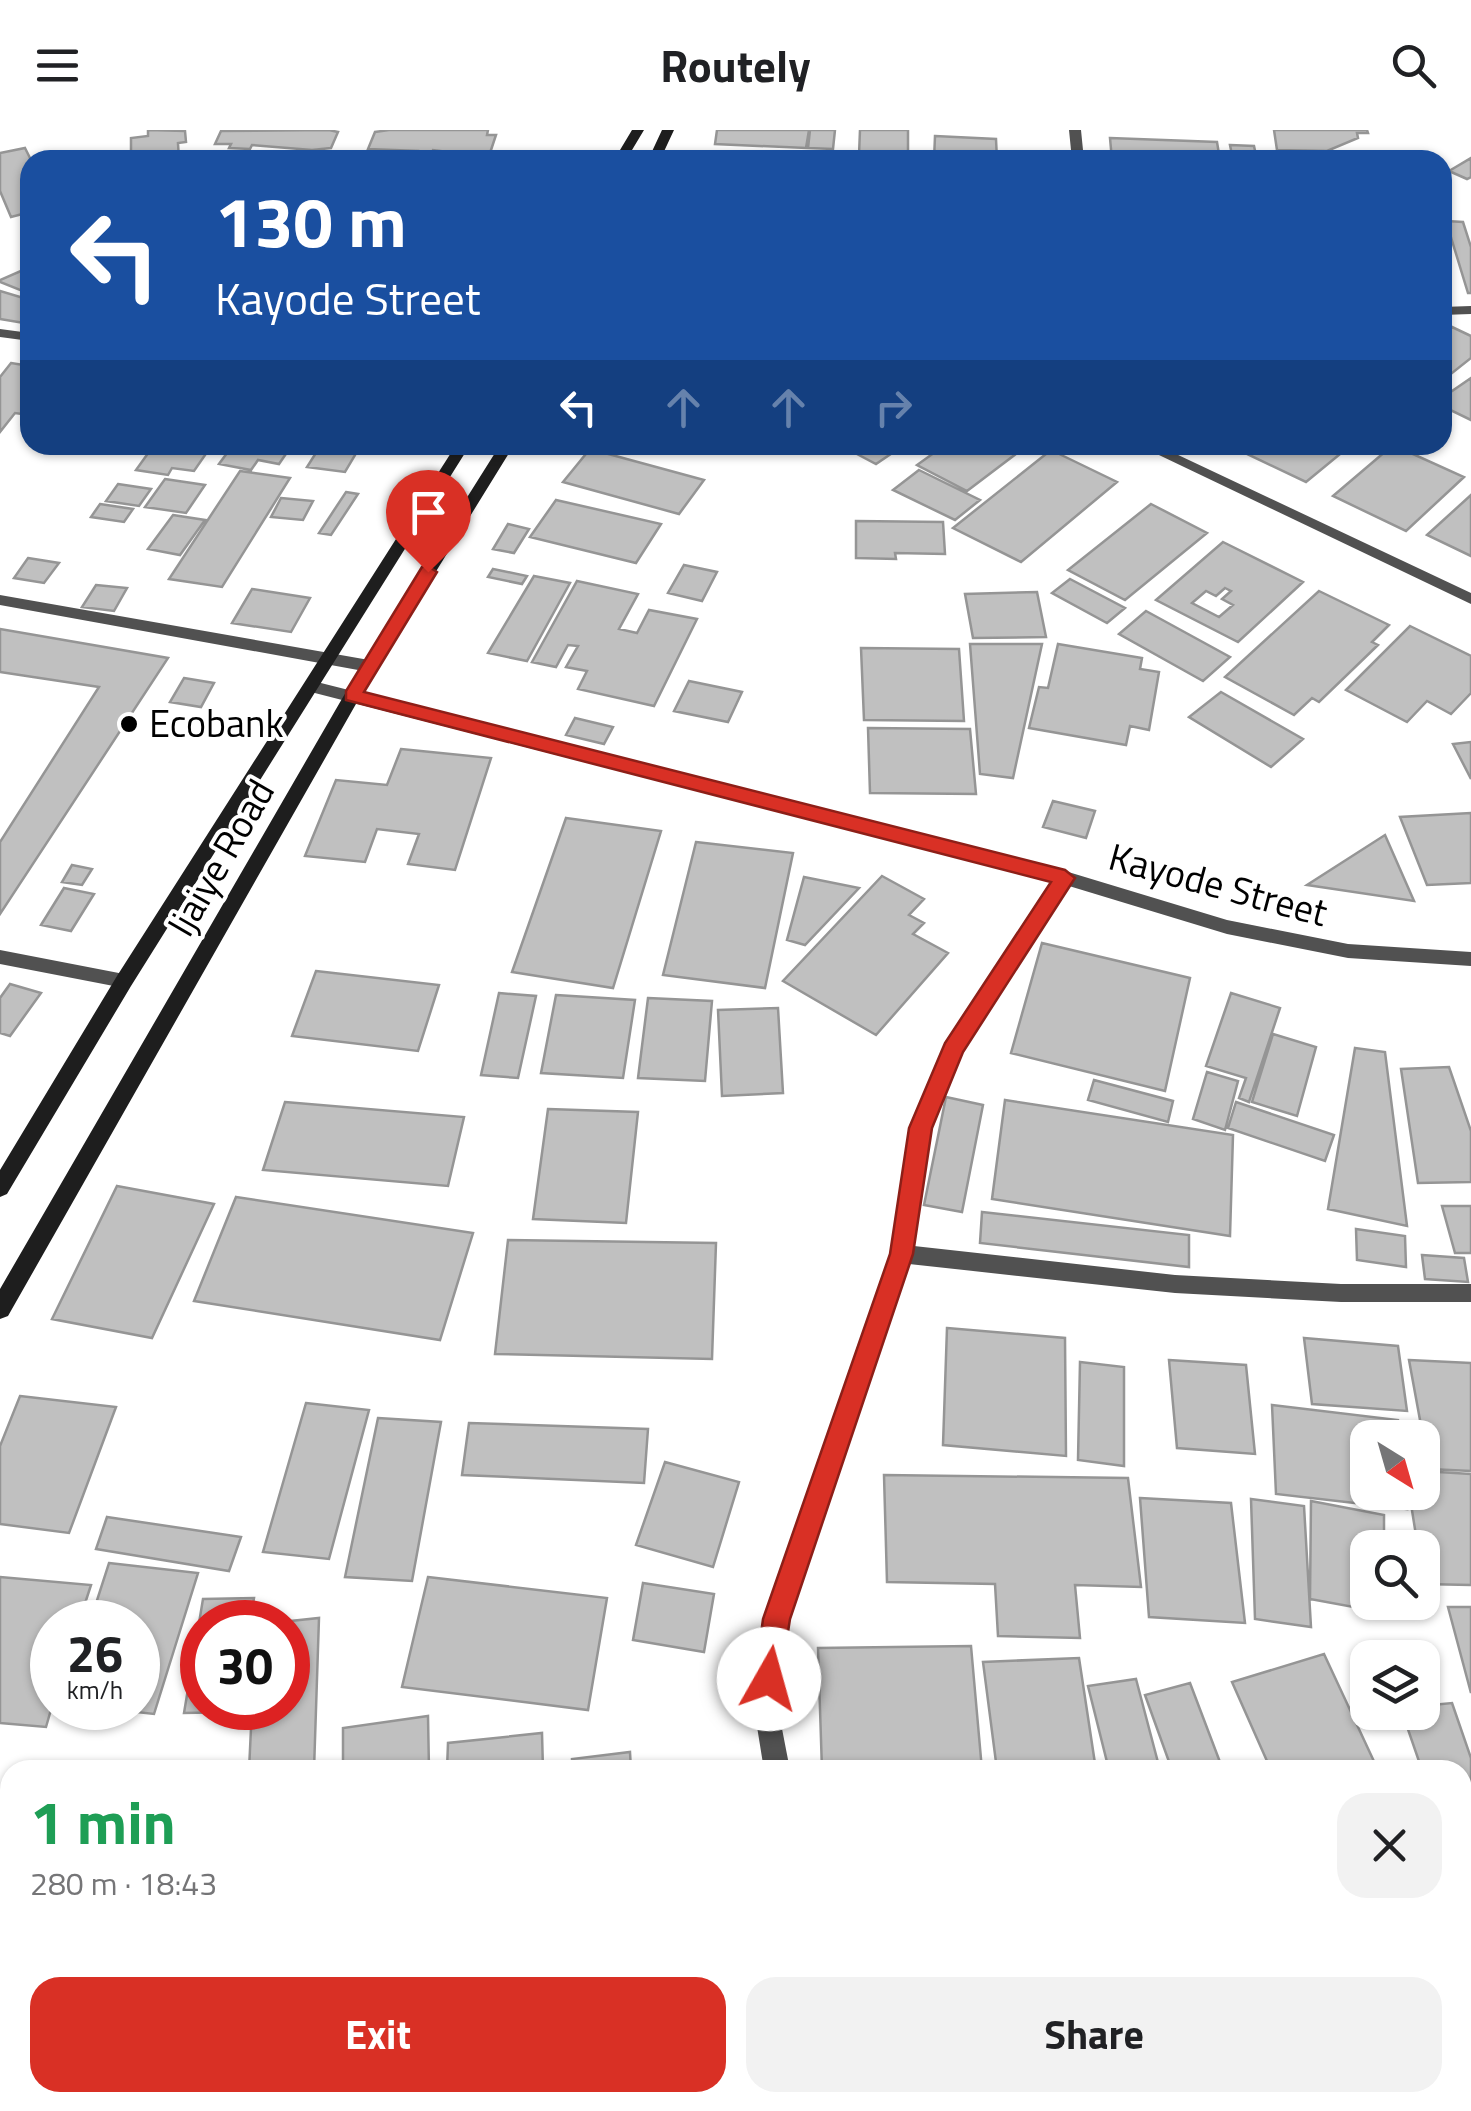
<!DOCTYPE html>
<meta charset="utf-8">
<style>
body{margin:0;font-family:"Titillium Web",sans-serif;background:#f2f2f2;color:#202124;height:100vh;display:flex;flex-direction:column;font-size:38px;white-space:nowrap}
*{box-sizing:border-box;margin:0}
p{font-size:32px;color:#757577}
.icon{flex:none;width:55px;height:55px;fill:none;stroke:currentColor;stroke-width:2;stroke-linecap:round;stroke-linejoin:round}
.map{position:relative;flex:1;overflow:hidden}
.side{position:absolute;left:0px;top:1630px;width:1472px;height:352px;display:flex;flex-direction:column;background:#fff;border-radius:30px 30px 0 0;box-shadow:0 2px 8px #0004}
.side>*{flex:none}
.hud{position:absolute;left:20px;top:20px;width:1432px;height:305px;border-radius:30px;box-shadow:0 2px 8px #0004;background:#1a4fa0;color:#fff;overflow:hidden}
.needle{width:65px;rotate:143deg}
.controls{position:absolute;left:1350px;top:1290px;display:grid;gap:20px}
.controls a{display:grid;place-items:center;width:90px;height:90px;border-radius:20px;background:#fff;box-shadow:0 2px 8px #0004;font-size:50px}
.speed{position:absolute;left:30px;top:1470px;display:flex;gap:20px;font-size:50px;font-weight:700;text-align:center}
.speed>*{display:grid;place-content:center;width:130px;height:130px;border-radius:50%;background:#fff;box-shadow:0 2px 8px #0004;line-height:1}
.speed small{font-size:25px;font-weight:400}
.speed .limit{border:15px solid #d22;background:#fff;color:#111}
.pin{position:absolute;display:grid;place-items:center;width:85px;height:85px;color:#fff;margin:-102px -42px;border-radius:50% 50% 50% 0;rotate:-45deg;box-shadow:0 0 10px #0007}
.pin .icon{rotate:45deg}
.me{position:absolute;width:110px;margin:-55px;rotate:7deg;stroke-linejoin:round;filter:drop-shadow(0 0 8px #0008)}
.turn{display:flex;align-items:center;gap:35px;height:210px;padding:0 30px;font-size:45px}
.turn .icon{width:130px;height:130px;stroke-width:2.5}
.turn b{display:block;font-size:70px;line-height:85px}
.lanes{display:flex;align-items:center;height:95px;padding:0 30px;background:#0003;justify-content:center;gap:50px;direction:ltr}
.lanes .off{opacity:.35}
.round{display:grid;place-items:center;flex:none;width:105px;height:105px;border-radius:30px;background:#f2f2f2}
.overview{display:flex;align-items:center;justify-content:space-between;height:170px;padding:0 30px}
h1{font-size:60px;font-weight:700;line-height:75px;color:#1e9e55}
.action{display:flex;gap:20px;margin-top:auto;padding:20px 30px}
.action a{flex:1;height:115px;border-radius:30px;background:#d93025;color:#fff;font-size:40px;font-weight:700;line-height:115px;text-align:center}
.action a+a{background:#f2f2f2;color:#202124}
header{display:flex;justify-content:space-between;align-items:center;height:130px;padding:0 30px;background:#fff;font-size:45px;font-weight:700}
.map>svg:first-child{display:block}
.building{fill:#c0c0c0;stroke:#959595;stroke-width:2.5;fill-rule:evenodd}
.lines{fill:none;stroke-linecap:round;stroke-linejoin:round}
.lane{fill:#515151;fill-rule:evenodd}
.street{fill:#515151;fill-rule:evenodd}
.secondary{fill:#1e1e1e;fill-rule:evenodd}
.route{fill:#d93025;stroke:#8d1f18;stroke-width:2.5}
.poi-dot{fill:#000;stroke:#fff;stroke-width:4}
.labels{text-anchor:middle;stroke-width:8;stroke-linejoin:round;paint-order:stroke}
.poi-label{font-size:38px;fill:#000;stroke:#fff;text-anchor:start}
.street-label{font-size:38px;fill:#000;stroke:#fff}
</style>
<header><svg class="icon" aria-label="menu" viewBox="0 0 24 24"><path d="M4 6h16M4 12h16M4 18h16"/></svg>Routely<svg class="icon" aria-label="search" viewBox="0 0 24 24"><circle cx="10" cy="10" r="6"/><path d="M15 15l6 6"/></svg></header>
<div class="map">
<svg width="1471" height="1981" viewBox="0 0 1471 1981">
<rect width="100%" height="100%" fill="#fff"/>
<path class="building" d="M148,0L185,1L186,12L178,13L179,30H131V8L148,6Z
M389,0H488L487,5H496L490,23L473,25L433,20L430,27L417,26L418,21L368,19L375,2Z
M717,0H809L806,18L715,14Z
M810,0H835L833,19L808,18Z
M860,0H908V27L859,25Z
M1274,0H1367L1368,3H1357L1358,8L1327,21L1277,20Z
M221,1L329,0L338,2L331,18L312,20L252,15L250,19L229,18L231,14H215Z
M935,6L996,9L997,30H934Z
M1110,8L1217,12L1220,30H1112Z
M1230,15L1254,16L1257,30H1233Z
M25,18L31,30L30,82L11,87L0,61V23Z
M691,26L777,27L690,30Z
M1471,28V47L1467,49L1449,41Z
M1446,91L1463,92L1471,117V163H1468Z
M30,137V164L0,152V150Z
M0,161L30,170V194L0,189Z
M1452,197L1471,206V228L1442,251V204Z
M11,233L30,236V285L15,283L0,302V247Z
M1471,248V290L1442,276V268Z
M154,315H212L194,341L172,338L168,345L136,340Z
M233,315H292L279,334L258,330L251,340L219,334Z
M321,315H361L345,342L307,337Z
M840,315H904L876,334Z
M945,315H1021L1025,317L967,361L917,335Z
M1258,315H1351L1306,352L1247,324Z
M1393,315L1464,347L1406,401L1333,366Z
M590,319L704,350L679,384L563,352Z
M1051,320L1117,352L1021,432L953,398Z
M919,340L980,370L955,390L893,360Z
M240,341L290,348L222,457L169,449Z
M165,349L205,355L186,383L145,377Z
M118,354L151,359L139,376L106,371Z
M346,362L358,364L331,405L319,403Z
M1471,365V426L1427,405Z
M281,368L313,371L303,390L271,387Z
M556,370L661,394L636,433L530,407Z
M100,374L133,379L124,392L91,387Z
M1151,374L1207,403L1125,470L1068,440Z
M173,385L205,390L180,425L148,419Z
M856,391L943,392L945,424L895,423L896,429L856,428Z
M508,394L529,399L514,423L493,419Z
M1223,412L1303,452L1238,512L1156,470ZM1225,458L1231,461L1222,469L1233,475L1219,487L1192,473L1206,461L1216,466Z
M28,428L59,433L44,453L14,448Z
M684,435L717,442L702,471L668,463Z
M493,439L527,446L522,454L488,447Z
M534,446L570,453L527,531L488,523Z
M1070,449L1125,478L1107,493L1052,463Z
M577,451L638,464L619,499L637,503L649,480L697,489L654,576L578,559L587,541L566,537L578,516L568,515L556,537L532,532Z
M96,455L127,458L114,481L82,477Z
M252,459L310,468L291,502L232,493Z
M1319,461L1389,495L1372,512L1378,515L1319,572L1312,568L1294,585L1225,547Z
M1037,462L1046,507L973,508L965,464Z
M1146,481L1230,527L1203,551L1119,504Z
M1410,496L1471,526V563L1451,584L1427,571L1407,592L1346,560Z
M0,499L168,528L0,784V712L99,557L0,542Z
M970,514H1042L1013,648L980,644Z
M1058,514L1142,528L1140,539L1159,542L1149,600L1130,596L1126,615L1029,598L1039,557L1048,558Z
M861,518L959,519L964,591L864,590Z
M184,548L214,553L201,577L170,572Z
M689,551L742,562L728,592L674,581Z
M1221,562L1303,609L1271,637L1189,587Z
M575,588L613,597L604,614L566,605Z
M868,598L970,599L976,664L870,663Z
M1471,612V649L1453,614Z
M401,619L491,628L455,740L408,734L419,704L377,699L365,732L305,726L336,650L387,655Z
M1053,671L1095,681L1086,708L1043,697Z
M1471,683V753L1427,755L1400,687Z
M566,688L661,701L613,858L512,842Z
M1385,705L1414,771L1307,755Z
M696,712L793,723L765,858L663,845Z
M72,735L92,739L82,755L62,752Z
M882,746L924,769L909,785L924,793L913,804L948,823L876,905L783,851Z
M804,747L859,758L805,815L787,810Z
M64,758L94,764L71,801L41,795Z
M1042,813L1190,848L1165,961L1011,923Z
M316,841L439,855L418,921L292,906Z
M10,854L41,863L10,906L0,903V868Z
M499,863L536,866L518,948L481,945Z
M1231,863L1280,878L1249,972L1239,968L1246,948L1206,936Z
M556,865L635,870L623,948L541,943Z
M648,868L712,871L705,951L638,948Z
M778,878L783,963L722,966L718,880Z
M1273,904L1316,917L1297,986L1252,972Z
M1355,918L1385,922L1407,1096L1328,1079Z
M1449,937L1471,1001V1052L1418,1053L1401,939Z
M1207,942L1238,951L1225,1000L1193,989Z
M1094,950L1173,971L1168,992L1088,970Z
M946,967L983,975L962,1082L924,1075Z
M1005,970L1233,1005L1230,1106L992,1069Z
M285,972L464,987L448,1056L263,1040Z
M1236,972L1334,1005L1325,1031L1228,998Z
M548,979L638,982L626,1093L533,1089Z
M117,1056L214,1074L152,1208L52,1189Z
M236,1067L473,1103L440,1210L194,1171Z
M1442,1076H1471V1123H1455Z
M982,1082L1189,1105V1137L980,1113Z
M1356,1099L1405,1106L1406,1137L1357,1130Z
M508,1110L716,1113L712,1229L495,1224Z
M1422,1125L1464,1128L1468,1152L1425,1149Z
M947,1198L1065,1208L1066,1326L943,1315Z
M1304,1208L1398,1216L1407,1281L1312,1274Z
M1169,1230L1246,1235L1255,1324L1177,1318Z
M1409,1230L1471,1233V1341L1429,1339Z
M1080,1232L1124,1237V1336L1078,1330Z
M20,1266L116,1277L69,1403L0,1394V1316Z
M306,1273L369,1280L329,1429L263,1422Z
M1272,1275L1398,1290L1400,1308H1368V1362H1405L1407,1379L1276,1364Z
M378,1288L441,1292L412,1451L345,1447Z
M469,1293L648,1299L644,1353L462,1345Z
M665,1332L739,1352L713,1437L636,1415Z
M1422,1341L1471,1344V1455L1423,1454L1422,1418H1418L1411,1374L1428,1375Z
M884,1345L1128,1348L1141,1457L1075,1455L1080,1508L998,1506L995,1454L887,1452Z
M1140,1368L1231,1373L1245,1493L1149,1487Z
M1251,1369L1304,1376L1311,1497L1255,1489Z
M1311,1371L1384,1385V1418H1368V1472H1385L1386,1483L1310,1469Z
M107,1387L241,1407L229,1441L96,1419Z
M109,1433L198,1443L154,1584L100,1578H138V1492H90Z
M0,1447L91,1455L79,1492H52V1576L46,1597L0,1593Z
M428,1447L607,1468L588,1580L402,1557Z
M643,1453L714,1464L704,1522L633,1510Z
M254,1468L250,1492H202V1578H237V1582L184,1583L203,1469Z
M1448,1477H1471V1563Z
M319,1488L314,1640H249L252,1578H288V1492H281Z
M971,1516L982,1640H822L818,1518Z
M1324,1524L1378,1640H1271L1232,1552Z
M1079,1528L1096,1640H997L983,1532Z
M1136,1549L1160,1640H1109L1088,1556Z
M1190,1553L1223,1640H1172L1145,1565Z
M1452,1573L1471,1628V1785L1462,1760V1640H1422L1402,1582H1422V1576Z
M428,1586L429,1640H343V1598Z
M542,1603L543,1640H447L448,1613Z
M630,1622L631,1640H572V1629Z
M0,1760L10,1761V1871L0,1870Z
M883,1972H986L988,1981H885Z
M997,1972H1097L1100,1981H999Z
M1155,1972H1284L1286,1981H1138L1137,1975Z"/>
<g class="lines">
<path class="lane" d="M0,820L124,844L133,851L124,858L0,834Z
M0,1667H10V1693H0Z"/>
<path class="street" d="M1069,0H1081L1084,30H1072Z
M1471,176V184L1442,185V177Z
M0,199L30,203V211L0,207Z
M1138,315H1157L1471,463V474Z
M0,465L369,530L377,536L369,542L0,475Z
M313,551L1065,741L1227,790L1348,814L1471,822V836L1348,828L1227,804L1069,756L961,922L930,999L914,1116L1175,1145L1341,1154H1471V1172H1341L1175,1163L909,1134L788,1489L778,1578L790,1640H764L754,1578L764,1489L891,1124L910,999L946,913L1053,752L307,561L305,557Z
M1391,1972H1419L1420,1981H1392Z"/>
<path class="secondary" d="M632,0H644L626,30H614Z
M662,0H674L660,30H648Z
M456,315H470L131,856L7,1064L0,1067V1040L117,846Z
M500,315H514L377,537L8,1186L0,1189V1159L361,536Z
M1462,1825L1471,1826V1852H1462Z
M462,1972H524L520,1981H459Z"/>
</g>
<path class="route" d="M428,436L437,442L364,562L1065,740L1075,748L963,922L932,998L913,1124L790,1489L779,1559L769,1563L759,1559L755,1549L763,1489L890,1124L909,998L945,913L1051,752L346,570V561L422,437Z"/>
<circle class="poi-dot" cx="129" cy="594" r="10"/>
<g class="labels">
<g class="poi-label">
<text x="149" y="607">Ecobank</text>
</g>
<g class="street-label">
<text transform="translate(221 728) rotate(-60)" y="13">Ijaiye Road</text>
<text transform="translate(1218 755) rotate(15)" y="13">Kayode Street</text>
</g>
</g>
</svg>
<div class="controls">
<a><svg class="needle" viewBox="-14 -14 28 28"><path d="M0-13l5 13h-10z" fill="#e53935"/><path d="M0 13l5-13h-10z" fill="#757577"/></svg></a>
<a><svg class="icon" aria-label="search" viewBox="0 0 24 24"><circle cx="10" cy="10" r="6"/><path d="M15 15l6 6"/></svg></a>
<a><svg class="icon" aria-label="layers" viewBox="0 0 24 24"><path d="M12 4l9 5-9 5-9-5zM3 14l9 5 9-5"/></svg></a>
</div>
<div class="speed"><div>26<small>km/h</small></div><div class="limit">30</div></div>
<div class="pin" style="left:428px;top:442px;background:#d93025"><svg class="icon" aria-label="arrive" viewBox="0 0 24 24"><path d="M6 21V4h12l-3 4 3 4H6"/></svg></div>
<svg class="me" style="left:769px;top:1549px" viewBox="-20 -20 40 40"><circle r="19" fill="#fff"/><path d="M0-13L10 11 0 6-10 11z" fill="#d93025"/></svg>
<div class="hud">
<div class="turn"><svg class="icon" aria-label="left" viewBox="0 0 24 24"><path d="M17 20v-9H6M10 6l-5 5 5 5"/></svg><div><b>130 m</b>Kayode Street</div></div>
<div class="lanes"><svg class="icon" aria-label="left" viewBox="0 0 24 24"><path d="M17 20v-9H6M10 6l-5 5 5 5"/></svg><svg class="icon off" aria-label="ahead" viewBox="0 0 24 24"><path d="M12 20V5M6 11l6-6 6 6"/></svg><svg class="icon off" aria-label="ahead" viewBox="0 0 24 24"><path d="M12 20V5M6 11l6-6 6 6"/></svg><svg class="icon off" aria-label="right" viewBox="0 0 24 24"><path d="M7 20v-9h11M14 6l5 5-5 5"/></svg></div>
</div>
<section class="side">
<div class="overview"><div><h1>1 min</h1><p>280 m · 18:43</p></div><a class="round"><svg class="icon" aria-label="close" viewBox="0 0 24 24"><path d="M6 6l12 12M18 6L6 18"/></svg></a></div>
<div class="action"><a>Exit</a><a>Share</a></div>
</section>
</div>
